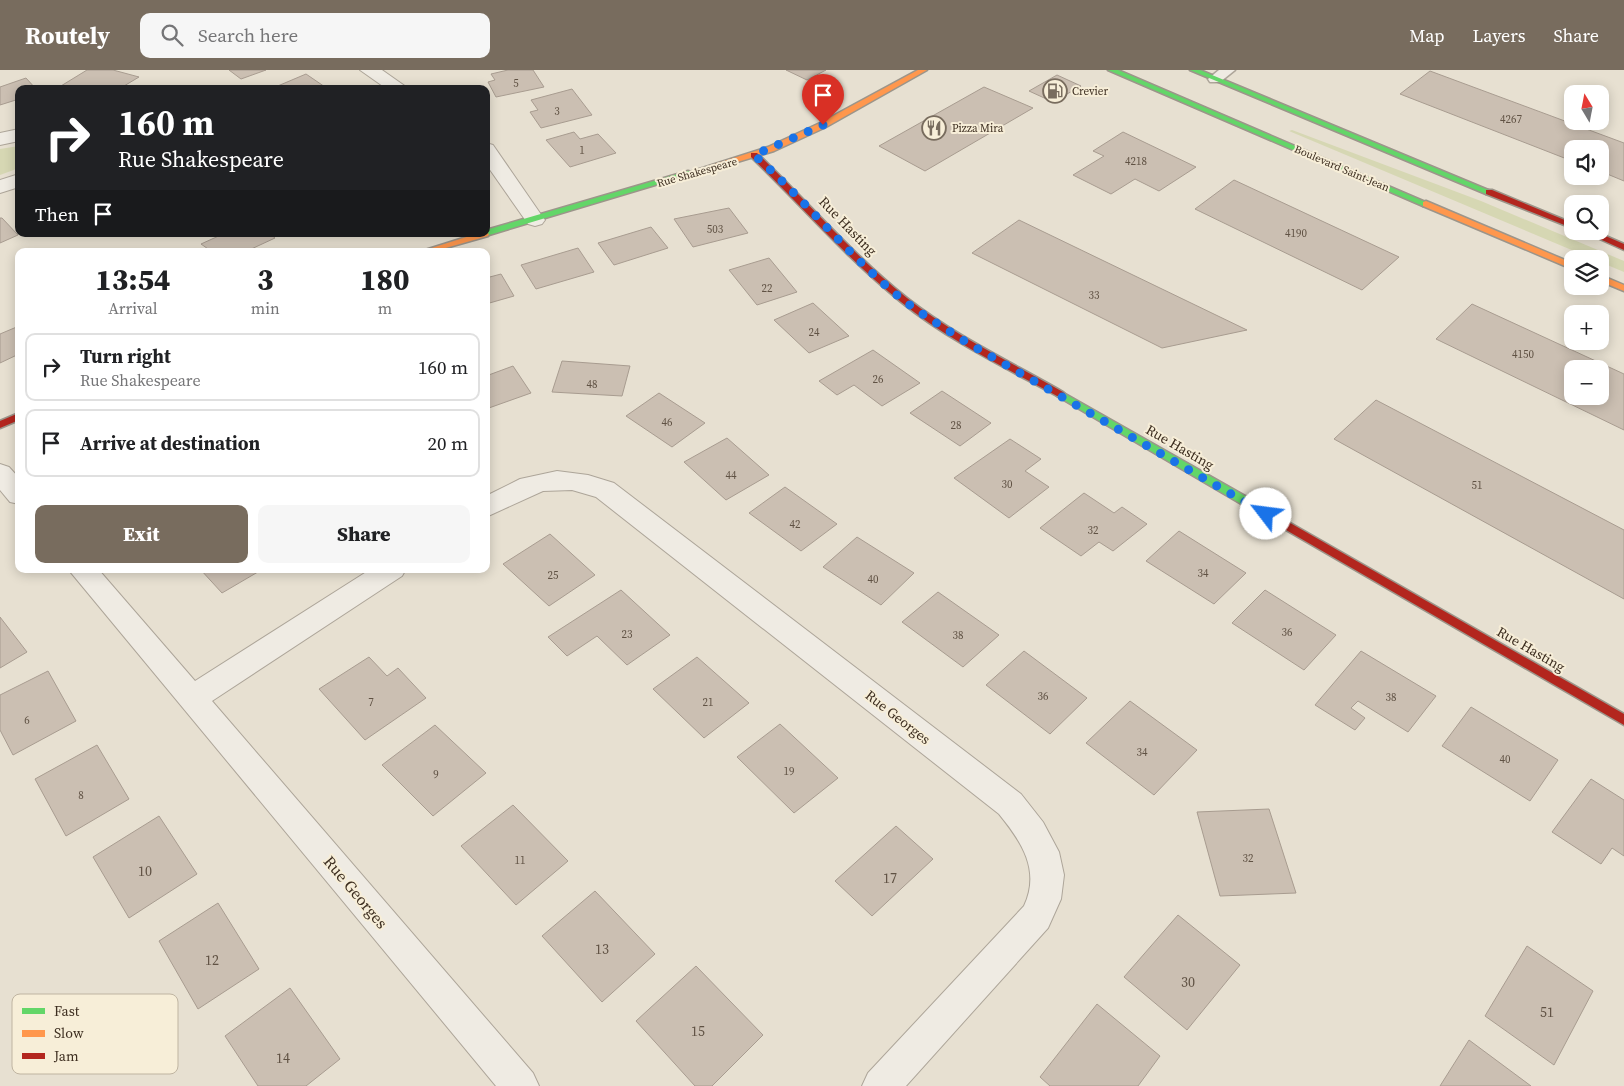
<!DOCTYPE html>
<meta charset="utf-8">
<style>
body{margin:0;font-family:"Source Serif 4",serif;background:#f6f6f6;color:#202124;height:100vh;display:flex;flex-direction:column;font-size:19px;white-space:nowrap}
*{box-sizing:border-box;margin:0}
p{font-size:16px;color:#757577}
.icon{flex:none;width:28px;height:28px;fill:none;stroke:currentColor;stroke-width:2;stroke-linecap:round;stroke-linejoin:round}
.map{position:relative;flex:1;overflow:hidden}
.drawer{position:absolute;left:15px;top:178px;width:475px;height:325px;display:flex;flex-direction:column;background:#fff;border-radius:10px;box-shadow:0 2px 12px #0003}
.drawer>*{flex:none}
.banner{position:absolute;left:15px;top:15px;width:475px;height:152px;border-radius:10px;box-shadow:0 2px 12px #0003;background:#202124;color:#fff;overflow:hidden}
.needle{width:32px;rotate:350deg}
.tools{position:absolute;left:1564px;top:15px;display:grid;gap:10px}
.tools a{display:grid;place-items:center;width:45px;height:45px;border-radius:10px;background:#fff;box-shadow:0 2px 12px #0003;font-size:25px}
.pin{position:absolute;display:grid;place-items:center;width:42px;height:42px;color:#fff;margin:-51px -21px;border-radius:50% 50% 50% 0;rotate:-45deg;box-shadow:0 0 5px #0007}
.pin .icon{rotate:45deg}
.me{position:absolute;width:55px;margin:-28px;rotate:300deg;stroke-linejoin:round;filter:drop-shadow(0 0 4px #0008)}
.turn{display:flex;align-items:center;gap:18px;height:105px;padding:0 20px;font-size:22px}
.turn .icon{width:65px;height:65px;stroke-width:2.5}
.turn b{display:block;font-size:35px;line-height:42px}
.then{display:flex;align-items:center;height:48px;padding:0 20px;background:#0003;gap:10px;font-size:19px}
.eta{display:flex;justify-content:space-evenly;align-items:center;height:85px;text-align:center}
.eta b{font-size:30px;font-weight:800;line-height:35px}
.cta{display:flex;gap:10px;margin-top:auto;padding:10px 20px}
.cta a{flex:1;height:58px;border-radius:10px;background:#786c5e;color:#fff;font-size:20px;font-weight:800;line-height:58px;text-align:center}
.cta a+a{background:#f6f6f6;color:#202124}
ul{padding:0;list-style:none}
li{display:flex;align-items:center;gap:15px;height:68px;margin:0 10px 8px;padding:0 10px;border:2px solid #e0e0e0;border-radius:10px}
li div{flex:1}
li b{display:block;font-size:19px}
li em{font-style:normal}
header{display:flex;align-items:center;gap:30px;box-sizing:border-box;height:70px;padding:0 25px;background:#786c5e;color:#fff}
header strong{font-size:24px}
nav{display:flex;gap:28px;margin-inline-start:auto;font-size:18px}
.search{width:350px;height:45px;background:#f6f6f6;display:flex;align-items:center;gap:12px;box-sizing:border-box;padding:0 18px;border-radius:10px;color:#757577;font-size:19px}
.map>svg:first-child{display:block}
.green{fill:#d6d7b3}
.building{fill:#cbbfb2;stroke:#a89c90;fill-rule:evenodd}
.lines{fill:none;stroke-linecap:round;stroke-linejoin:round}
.lane-casing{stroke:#ada599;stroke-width:3}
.street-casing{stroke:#ada599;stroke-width:2}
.fast-casing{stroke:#9c958a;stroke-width:3}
.slow-casing{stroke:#9c958a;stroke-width:3}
.jam-casing{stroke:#9c958a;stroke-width:3}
.lane{fill:#efebe3;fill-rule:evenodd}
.street{fill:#efebe3;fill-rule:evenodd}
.fast{fill:#63d668;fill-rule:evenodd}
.slow{fill:#ff974d;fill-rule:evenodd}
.jam{fill:#b3261e;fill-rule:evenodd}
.route{stroke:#1a73e8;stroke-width:9;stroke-dasharray:0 16.2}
.labels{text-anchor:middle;stroke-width:4;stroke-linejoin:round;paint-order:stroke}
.number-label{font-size:11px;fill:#605244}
.far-poi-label{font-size:11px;fill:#3d2e20;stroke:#f7eed8;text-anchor:start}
.far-street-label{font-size:11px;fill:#3d2e20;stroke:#f7eed8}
.street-label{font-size:14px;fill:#3d2e20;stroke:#f7eed8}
.near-number-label{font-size:14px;fill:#605244}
.near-street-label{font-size:16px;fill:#3d2e20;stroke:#f7eed8}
.key{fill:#f7eed8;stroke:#bfb4a1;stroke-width:1}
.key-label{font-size:14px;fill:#3d2e20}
</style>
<header>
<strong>Routely</strong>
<div class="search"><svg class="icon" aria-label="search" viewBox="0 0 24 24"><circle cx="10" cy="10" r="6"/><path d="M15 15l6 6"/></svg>Search here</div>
<nav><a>Map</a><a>Layers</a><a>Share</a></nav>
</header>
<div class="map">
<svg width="1624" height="1016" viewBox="0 0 1624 1016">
<rect width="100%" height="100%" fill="#e7e0d1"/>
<path class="green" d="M1292,60L1481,131L1624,191V202L1600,192V189H1593L1289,61Z
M19,76V98L0,105V79Z"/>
<path class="building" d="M87,0H113L139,7L119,19H56Z
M229,0H266L241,9Z
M508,0H533L544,17L496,27L488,12L495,10L491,4Z
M786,0H826L807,10Z
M1430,1L1624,73V111L1600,101V79H1572V91L1400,24Z
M306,4L328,19L273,18Z
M1057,5L1081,16L1053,32L1029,21Z
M26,8L36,19H19V29L0,35V17Z
M984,17L1033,38L925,101L879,76Z
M572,19L592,45L541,58L530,42L538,40L531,30Z
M574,62L580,69L598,64L616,83L570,97L546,70Z
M1123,62L1196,97L1159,121L1135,109L1111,124L1073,105L1104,86L1093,81Z
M1234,110L1399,187L1362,220L1195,139Z
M729,138L748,163L693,177L674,149Z
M0,148H2L18,165L0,173Z
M1019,150L1247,260L1162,278L972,183Z
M651,157L668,178L614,195L598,173Z
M223,164H270L275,168L247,181H211L201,174Z
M578,178L594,202L536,219L521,195Z
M769,188L797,222L757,235L729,200Z
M501,204L514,226L486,234V208Z
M813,233L849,266L809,283L774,250Z
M1472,234L1624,304V360L1436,269ZM1572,299H1600V326H1572Z
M19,256V284L0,293V264Z
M873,280L920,313L882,336L854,315L837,325L819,311Z
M562,291L630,296L622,326L552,322Z
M513,296L531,323L486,339V306Z
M942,321L991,353L960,376L910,343Z
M659,323L705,353L672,377L626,346Z
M1376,330L1624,460V529L1334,369Z
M727,368L769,405L726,430L684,392Z
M1010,369L1041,389L1025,401L1049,417L1009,448L954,408Z
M785,417L837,454L801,481L749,443Z
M1084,423L1114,443L1122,437L1147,454L1113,481L1099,472L1081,486L1040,458Z
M1179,461L1246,503L1214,534L1146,491Z
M550,464L595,505L549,536L503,494Z
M857,467L914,503L881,535L823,497Z
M200,499H263L222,523Z
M621,520L670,565L627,595L597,566L567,586L548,567Z
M1265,520L1336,565L1304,600L1232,553Z
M938,522L999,565L963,597L902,552Z
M0,547L27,582L0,598Z
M1024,581L1087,628L1050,664L986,615Z
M1361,581L1436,626L1408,662L1358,631L1351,638L1365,648L1355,660L1315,635Z
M369,587L387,606L398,598L426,628L365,670L319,619Z
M697,587L749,633L704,668L653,619Z
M48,601L76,651L13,685L0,660V625Z
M1130,631L1197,680L1154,725L1086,673Z
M1471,637L1558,690L1530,731L1442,676Z
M780,654L838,708L794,743L737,687Z
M435,655L486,703L433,746L382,695Z
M97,675L129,729L66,766L35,709Z
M1591,709L1624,730V786L1612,778L1601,794L1552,762Z
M513,735L568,791L516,835L461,776Z
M1269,739L1296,823L1220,826L1197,742Z
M159,746L197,804L129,848L93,787Z
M896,756L933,789L872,846L835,811Z
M595,821L655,884L602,932L542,866Z
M218,833L259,899L198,939L159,871Z
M1178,845L1240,895L1187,960L1124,907Z
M1527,876L1593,921L1554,995L1485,946Z
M696,896L763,965L712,1016H695L636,951Z
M290,918L340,989L306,1016H258L225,966Z
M1097,934L1160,986L1138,1016H1050L1040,1007Z
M1469,970L1531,1016H1440Z"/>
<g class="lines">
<g class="lane-casing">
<path id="lane" d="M1219,0H1235L1220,12H1210L1208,9Z"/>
</g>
<g class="street-casing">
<path id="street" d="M360,0H382L409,19H387Z
M19,59V71L0,75V63Z
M486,73L493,75L542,146L545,150L542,154L535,156L528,154L486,94Z
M19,104V117L0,123V110Z
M0,394L9,397L19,408V434L10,432L0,420Z
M557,401L588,405L614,413L1021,724L1043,752L1059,782L1064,805L1061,829L1048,858L906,1016H862L868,1003L1024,836C1041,800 1021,771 999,744L596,427L572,420L543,421L486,447V426L520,409Z
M68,499H98L195,611L371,499H406L402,506L212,631L533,1003L539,1016H496Z"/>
</g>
<g class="fast-casing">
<path id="fast" d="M1108,0H1118L1430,134L1429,136H1423Z
M1190,0H1200L1493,122L1492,124H1486Z
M688,101L695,103L489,165L482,164H486V160Z
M1060,321L1275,443L1276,446L1275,449H1267L1057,326L1055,324Z"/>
</g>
<g class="slow-casing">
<path id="slow" d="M918,0H927L826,57L774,81L694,105L687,103L768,77L820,53Z
M1426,131L1572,193V199L1423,136V132Z
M486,162L489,164L488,166L435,181H422L476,164H486Z
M1600,205L1624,215V221L1600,211Z"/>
</g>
<g class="jam-casing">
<path id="jam" d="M751,83H757C807,131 853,185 907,228C955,266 1011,292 1063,322L1065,324L1063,326H1057C1004,297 948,270 901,232C847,189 801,135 751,87Z
M1486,120H1492L1572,153V158L1486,124Z
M1582,161H1594L1624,174V180Z
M19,343V350L0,358V351Z
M1271,442L1624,644V655L1267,449L1266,446L1267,443Z"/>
</g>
<use href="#lane" class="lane"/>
<use href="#street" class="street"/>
<use href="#fast" class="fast"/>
<use href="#slow" class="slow"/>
<use href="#jam" class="jam"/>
</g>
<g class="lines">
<path class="route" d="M823,55L754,85C800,125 837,172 882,212C907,236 937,253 966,272L1266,444"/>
</g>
<defs>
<g id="fuel-ring" transform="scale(1.25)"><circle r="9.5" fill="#f7eed8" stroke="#786c5e" stroke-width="1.5"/><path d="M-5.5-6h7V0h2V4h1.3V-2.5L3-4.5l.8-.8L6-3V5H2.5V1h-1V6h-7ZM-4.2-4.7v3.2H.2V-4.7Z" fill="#786c5e"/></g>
<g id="restaurant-ring" transform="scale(1.25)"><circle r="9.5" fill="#f7eed8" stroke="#786c5e" stroke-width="1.5"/><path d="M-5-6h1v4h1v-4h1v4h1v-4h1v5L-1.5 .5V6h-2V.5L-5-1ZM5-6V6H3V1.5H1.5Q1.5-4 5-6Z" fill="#786c5e"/></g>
</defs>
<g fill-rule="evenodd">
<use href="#fuel-ring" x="1055" y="21"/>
<use href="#restaurant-ring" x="934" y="58"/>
</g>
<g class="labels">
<g class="number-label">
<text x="516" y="17">5</text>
<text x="557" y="45">3</text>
<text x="1511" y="53">4267</text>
<text x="582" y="84">1</text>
<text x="1136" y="95">4218</text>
<text x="715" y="163">503</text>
<text x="1296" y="167">4190</text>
<text x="767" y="222">22</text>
<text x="1094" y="229">33</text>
<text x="814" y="266">24</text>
<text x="1523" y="288">4150</text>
<text x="878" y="313">26</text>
<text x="592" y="318">48</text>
<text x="667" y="356">46</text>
<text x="956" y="359">28</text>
<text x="731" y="409">44</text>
<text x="1007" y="418">30</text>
<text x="1477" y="419">51</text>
<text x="795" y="458">42</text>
<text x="1093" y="464">32</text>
<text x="1203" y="507">34</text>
<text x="553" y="509">25</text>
<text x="873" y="513">40</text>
<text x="1287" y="566">36</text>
<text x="627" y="568">23</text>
<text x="958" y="569">38</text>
<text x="1043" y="630">36</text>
<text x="1391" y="631">38</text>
<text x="371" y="636">7</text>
<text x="708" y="636">21</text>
<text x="27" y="654">6</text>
<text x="1142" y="686">34</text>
<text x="1505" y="693">40</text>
<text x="789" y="705">19</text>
<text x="436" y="708">9</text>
<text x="81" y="729">8</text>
<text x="1248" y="792">32</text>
<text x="520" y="794">11</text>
</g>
<g class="far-poi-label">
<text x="1072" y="25">Crevier</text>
<text x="952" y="62">Pizza Mira</text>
</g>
<g class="far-street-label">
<text transform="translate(1342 98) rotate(23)" y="4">Boulevard Saint-Jean</text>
<text transform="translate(697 102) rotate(-16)" y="4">Rue Shakespeare</text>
</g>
<g class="street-label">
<text transform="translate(848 156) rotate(46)" y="5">Rue Hasting</text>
<text transform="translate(1180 377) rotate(30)" y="5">Rue Hasting</text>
<text transform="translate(1531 579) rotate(30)" y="5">Rue Hasting</text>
<text transform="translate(898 647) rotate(38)" y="5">Rue Georges</text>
</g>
<g class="near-number-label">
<text x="145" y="806">10</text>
<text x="890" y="813">17</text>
<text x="602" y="884">13</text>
<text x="212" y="895">12</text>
<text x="1188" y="917">30</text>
<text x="1547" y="947">51</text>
<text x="698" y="966">15</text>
<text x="283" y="993">14</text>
</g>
<g class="near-street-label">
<text transform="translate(356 822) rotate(50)" y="6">Rue Georges</text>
</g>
</g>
<rect x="12" y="924" width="166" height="80" rx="8" class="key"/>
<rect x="22" y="938" width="23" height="6" fill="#63d668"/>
<rect x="22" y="960" width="23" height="7" fill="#ff974d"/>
<rect x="22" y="983" width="23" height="6" fill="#b3261e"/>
<g class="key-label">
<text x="54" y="946">Fast</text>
<text x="54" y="968">Slow</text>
<text x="54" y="991">Jam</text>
</g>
</svg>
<div class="tools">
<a><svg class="needle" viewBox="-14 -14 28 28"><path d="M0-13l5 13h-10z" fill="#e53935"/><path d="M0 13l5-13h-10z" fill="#757577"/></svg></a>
<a><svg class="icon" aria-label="sound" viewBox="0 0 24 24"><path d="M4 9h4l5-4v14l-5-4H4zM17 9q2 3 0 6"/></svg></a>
<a><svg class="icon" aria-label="search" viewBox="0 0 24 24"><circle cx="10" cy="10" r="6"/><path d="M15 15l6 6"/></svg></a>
<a><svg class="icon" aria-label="layers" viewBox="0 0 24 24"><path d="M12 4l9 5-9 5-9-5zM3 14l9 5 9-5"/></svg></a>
<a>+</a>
<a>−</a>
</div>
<div class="pin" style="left:823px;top:55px;background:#d93025"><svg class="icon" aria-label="arrive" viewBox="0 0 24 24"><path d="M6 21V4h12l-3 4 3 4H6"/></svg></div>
<svg class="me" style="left:1266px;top:444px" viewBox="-20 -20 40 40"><circle r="19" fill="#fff"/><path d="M0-13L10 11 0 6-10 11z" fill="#1a73e8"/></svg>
<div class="banner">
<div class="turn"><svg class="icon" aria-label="right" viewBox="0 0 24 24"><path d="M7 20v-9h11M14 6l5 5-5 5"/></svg><div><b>160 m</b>Rue Shakespeare</div></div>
<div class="then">Then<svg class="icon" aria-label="arrive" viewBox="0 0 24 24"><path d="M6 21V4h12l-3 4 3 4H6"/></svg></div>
</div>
<section class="drawer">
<div class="eta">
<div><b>13:54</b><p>Arrival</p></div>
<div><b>3</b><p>min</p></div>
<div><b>180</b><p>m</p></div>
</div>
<ul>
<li><svg class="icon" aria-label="right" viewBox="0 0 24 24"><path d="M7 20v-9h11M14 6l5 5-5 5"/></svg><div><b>Turn right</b><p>Rue Shakespeare</p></div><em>160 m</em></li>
<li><svg class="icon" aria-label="arrive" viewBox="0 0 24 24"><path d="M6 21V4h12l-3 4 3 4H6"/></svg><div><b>Arrive at destination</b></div><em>20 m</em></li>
</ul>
<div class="cta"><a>Exit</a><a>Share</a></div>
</section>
</div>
